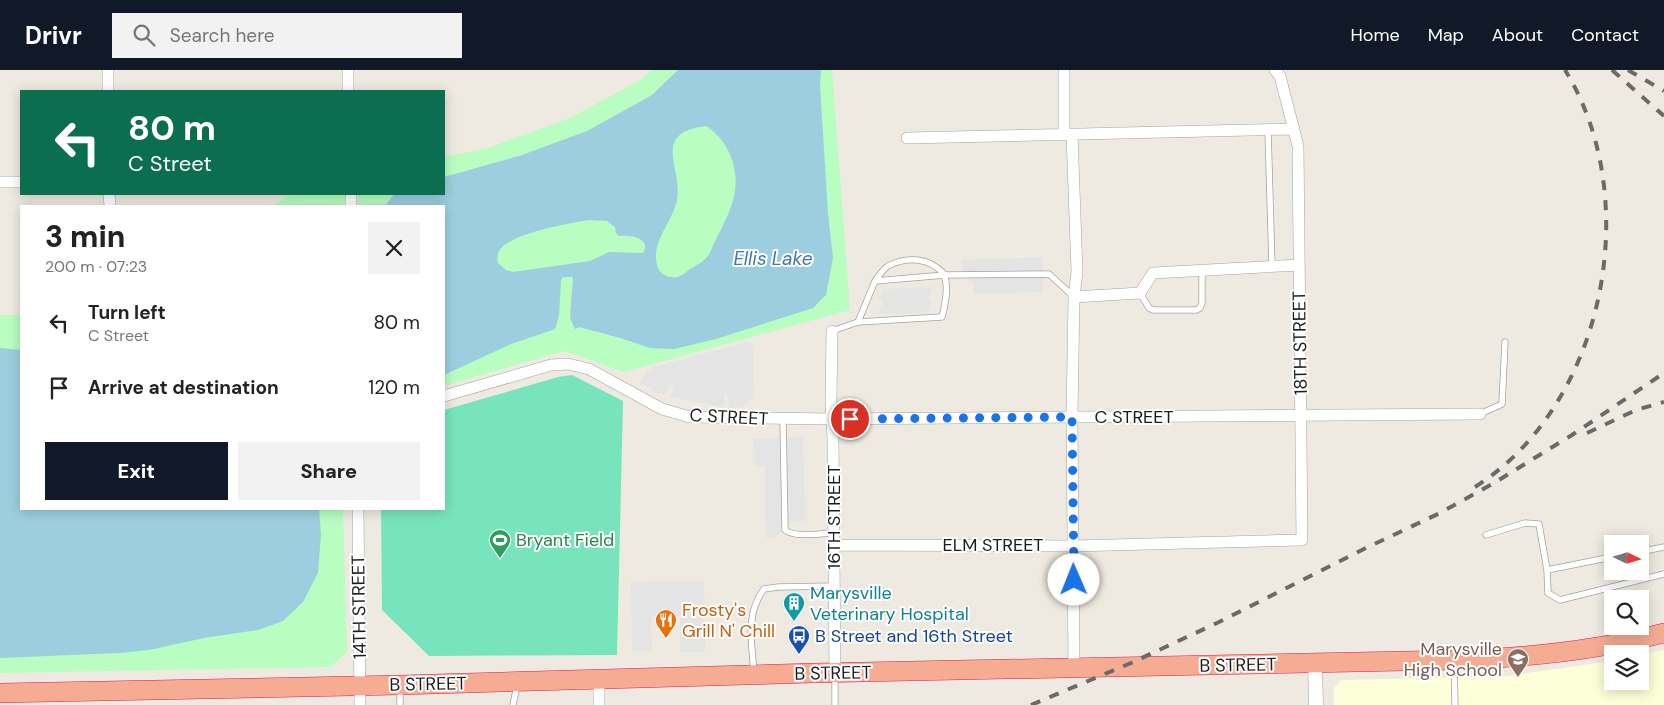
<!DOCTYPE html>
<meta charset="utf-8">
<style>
body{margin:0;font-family:"DM Sans",sans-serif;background:#f2f2f2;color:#222;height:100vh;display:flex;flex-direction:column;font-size:19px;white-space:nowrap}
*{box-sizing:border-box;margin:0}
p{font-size:16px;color:#767676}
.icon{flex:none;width:28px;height:28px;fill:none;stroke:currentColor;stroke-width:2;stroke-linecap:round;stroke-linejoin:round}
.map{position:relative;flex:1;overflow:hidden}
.drawer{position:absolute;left:20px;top:135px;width:425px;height:305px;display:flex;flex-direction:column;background:#fff;border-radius:0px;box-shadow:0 2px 12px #0003}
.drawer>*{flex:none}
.top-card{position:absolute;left:20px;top:20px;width:425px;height:105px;border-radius:0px;box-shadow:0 2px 12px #0003;background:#0b6e4f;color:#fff;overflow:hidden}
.needle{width:32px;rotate:95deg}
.tools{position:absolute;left:1604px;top:465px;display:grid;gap:10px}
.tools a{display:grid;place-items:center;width:45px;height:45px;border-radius:0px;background:#fff;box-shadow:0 2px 12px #0003;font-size:25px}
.pin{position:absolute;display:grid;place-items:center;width:42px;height:42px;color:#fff;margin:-21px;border:2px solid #fff;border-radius:50%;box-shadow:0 1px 5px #0007}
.me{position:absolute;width:55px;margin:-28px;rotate:359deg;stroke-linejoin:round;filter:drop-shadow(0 0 4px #0008)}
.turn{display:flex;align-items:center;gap:18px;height:105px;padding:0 25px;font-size:22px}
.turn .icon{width:65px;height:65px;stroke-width:2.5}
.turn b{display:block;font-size:35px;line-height:42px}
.round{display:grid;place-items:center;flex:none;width:52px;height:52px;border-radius:0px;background:#f2f2f2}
.summary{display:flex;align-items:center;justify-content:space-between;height:85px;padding:0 25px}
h1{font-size:30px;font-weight:800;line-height:38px}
.cta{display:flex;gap:10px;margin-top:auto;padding:10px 25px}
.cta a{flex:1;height:58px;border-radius:0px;background:#111827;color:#fff;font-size:20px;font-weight:800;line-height:58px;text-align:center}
.cta a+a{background:#f2f2f2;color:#222}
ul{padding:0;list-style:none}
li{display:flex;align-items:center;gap:15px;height:65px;padding:0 25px}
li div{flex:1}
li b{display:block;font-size:19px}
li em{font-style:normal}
header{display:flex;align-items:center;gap:30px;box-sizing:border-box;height:70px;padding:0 25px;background:#111827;color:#fff}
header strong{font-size:24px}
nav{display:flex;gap:28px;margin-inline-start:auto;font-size:18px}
.search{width:350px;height:45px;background:#f2f2f2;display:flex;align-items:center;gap:12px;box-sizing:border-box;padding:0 18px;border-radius:0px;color:#767676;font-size:19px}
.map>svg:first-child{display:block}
.education{fill:#fdffd9}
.park{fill:#b9fdc1}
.pitch{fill:#78e4be}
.parking{fill:#e4e4e4}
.water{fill:#9dcedf;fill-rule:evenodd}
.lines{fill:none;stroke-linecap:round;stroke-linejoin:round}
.service-casing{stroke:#a3a3a3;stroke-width:7}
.minor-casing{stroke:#a3a3a3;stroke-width:12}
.tertiary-casing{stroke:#a3a3a3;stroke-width:15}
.trunk-casing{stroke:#e21855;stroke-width:20}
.service{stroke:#fff;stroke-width:5.5}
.minor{stroke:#fff;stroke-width:11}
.tertiary{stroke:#fff;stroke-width:14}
.trunk{stroke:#f6ac93;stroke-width:19}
.rail{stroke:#6a6a6a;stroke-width:4;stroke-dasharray:10 10;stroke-linecap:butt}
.route{stroke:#1a73e8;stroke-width:9;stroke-dasharray:0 16.2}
.labels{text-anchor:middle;stroke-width:4;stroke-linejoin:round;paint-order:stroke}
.street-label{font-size:18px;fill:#1c1c1c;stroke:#fff}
.leisure-label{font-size:18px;fill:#27864d;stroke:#fff;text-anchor:start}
.culture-label{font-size:18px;fill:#0d838f;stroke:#fff;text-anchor:start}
.food-label{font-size:18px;fill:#c56008;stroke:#fff;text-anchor:start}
.transit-label{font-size:18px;fill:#164399;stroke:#fff;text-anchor:start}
.education-label{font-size:18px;fill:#785e54;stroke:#fff;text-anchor:end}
.water-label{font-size:19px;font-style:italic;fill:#4376b1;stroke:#fff}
</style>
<header>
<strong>Drivr</strong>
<div class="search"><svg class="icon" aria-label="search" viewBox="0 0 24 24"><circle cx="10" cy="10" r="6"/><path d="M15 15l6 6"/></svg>Search here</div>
<nav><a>Home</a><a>Map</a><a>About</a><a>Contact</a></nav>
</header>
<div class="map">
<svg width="1664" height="635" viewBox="0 0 1664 635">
<rect width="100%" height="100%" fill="#eeeae1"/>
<path class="education" d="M1664,580V635H1334V618L1342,610L1507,606L1612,591V611H1640V585Z"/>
<path class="park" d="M651,0H832L850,240L624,302L564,281L444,316V136H272L291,124H444V87L488,78L570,48L642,9Z
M0,245H21V439H343L347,582L330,597L0,603Z"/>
<path class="pitch" d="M572,305L623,331L617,585L429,586L382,540L381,439H444V340L558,307Z"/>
<path class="parking" d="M1042,187L1043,222L973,224L974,215L962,199L961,190Z
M933,217L927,230L931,232L927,242L877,244L884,231L879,228L884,219Z
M749,272L753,278L754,328L741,337L729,338L727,323L725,324L723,337L671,327L674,316L671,315L664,325L651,320L652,318L639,313L652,297Z
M803,367L805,451L792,452L775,468H766L765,396L755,397L753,369Z
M704,511L705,582H680V546H651L652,581H632L631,512Z"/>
<path class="water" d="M678,0H821L820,15L828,144L833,188L826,225L813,238L716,269L674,279L650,278L620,268L579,257L575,259L570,248L573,207H563L561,210L559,246L555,259L511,274L444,305V136H385L394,124H444V107L522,85L587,61L652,25ZM706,56C722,66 733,84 735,103C739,127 725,151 715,171C712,177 710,184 706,188C702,193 695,196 690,199C684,204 678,209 670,207C665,206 660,203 658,198C649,173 672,154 677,130C683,98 650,63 706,56ZM589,150L607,151L615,157L616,163L619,166C630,165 652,168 643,183L609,182L590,191L513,202L506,200L498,193C497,188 497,183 501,178C518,162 565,154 589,150Z
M0,278L21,280V439H319L321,465L318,503L303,532L283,551L258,560L204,568L149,580L119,583L0,588Z"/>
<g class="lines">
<g class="service-casing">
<path id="service" d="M1268,60L1272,196
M1140,223L1149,238L1153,240H1196L1200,238L1202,233V200
M858,252L875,211L945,205L1049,204L1074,227
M832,261L858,252L942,247C945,237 949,216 944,205C943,202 939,199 936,197C922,187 903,188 888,196C883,199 879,206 875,211
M1480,344L1502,334L1505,272
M783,349L785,460C794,468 821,463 833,463
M1486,465L1525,453L1539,454L1547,500L1612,487
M1640,482L1664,477
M1547,500L1548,523L1560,530L1664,504
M1454,592L1455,635
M754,603C752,574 745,544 764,519L778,517L834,516
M835,605V635
M400,617V635
M513,635L517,615"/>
</g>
<g class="minor-casing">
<path id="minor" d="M108,0V21
M348,0V21
M1064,0V64
M1072,64L1077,202L1074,227L1072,347L1074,598
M907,68L1294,59
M0,112H21
M109,124L110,136
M351,124V136
M1074,227L1140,223L1153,203L1299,195
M832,261L831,333L833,368L835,603
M444,326L551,295L568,294L589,299L662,339L690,347L832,349L1480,344
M358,439L360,635
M833,475L1073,476L1302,470L1298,76L1280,6L1275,0
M599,609V635"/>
</g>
<g class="tertiary-casing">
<path id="tertiary" d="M1315,594L1316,635"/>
</g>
<g class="trunk-casing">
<path id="trunk" d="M0,623L400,615L814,603L1454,590C1525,588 1595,581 1664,563"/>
</g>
<use href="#service" class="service"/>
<use href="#minor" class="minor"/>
<use href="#tertiary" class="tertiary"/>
<use href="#trunk" class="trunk"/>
<path class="rail" d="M1612,0L1664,46
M1628,0L1664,21
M1587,363L1636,340L1664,332
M1475,417C1605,335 1645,129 1565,0
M1031,635L1131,593L1217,553L1366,478L1440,443L1494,413L1572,365L1664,303"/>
</g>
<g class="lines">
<path class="route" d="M850,349L1072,347L1074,510"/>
</g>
<defs>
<g id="stadium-pin" transform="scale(1.125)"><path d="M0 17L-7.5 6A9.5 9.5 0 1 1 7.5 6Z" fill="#2e9e5b" stroke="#fff"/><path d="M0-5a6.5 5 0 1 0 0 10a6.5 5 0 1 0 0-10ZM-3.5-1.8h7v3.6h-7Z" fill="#fff"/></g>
<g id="building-pin" transform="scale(1.125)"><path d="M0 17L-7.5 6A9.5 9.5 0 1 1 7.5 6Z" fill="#0f9aa8" stroke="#fff"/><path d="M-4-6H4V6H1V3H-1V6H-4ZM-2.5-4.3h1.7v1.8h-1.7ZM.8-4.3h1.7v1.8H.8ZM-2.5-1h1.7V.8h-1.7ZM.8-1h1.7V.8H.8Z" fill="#fff"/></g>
<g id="restaurant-pin" transform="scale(1.125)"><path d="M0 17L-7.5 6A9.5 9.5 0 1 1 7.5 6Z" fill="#e8710a" stroke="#fff"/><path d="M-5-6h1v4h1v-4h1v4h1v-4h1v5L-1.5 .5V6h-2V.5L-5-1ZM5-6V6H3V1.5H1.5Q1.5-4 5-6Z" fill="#fff"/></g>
<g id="bus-pin" transform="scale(1.125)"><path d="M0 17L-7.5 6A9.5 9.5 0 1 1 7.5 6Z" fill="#1a4fb4" stroke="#fff"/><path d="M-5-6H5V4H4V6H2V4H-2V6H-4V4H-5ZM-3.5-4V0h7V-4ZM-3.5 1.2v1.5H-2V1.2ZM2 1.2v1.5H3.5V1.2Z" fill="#fff"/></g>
<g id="school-pin" transform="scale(1.125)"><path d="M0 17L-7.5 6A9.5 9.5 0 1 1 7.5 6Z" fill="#8d6e63" stroke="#fff"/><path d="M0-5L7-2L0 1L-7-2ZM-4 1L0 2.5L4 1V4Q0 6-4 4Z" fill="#fff"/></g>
</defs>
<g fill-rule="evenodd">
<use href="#stadium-pin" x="500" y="470"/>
<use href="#building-pin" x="794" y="533"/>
<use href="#restaurant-pin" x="666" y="550"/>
<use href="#bus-pin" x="799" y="566"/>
<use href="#school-pin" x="1518" y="589"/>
</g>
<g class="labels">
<g class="street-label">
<text transform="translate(1300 273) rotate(-91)" y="6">18TH STREET</text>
<text transform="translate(729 347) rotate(3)" y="6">C STREET</text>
<text x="1134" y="353">C STREET</text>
<text transform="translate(834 447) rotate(-90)" y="6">16TH STREET</text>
<text x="993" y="481">ELM STREET</text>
<text transform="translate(359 537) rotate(-91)" y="6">14TH STREET</text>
<text transform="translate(1238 595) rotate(-1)" y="6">B STREET</text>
<text transform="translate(833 603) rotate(-1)" y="6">B STREET</text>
<text transform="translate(428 614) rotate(-1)" y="6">B STREET</text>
</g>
<g class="leisure-label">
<text x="516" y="476">Bryant Field</text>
</g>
<g class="culture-label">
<text x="810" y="529">Marysville<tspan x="810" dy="21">Veterinary Hospital</tspan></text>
</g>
<g class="food-label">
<text x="682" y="546">Frosty's<tspan x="682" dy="21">Grill N' Chill</tspan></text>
</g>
<g class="transit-label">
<text x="815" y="572">B Street and 16th Street</text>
</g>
<g class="education-label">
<text x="1502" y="585">Marysville<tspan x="1502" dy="21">High School</tspan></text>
</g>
<g class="water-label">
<text x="773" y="195">Ellis Lake</text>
</g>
</g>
</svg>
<div class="tools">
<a><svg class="needle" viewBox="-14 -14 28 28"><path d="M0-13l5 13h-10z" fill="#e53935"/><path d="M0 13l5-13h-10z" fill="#767676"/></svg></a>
<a><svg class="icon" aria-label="search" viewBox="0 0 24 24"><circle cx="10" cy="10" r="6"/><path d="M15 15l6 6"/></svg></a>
<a><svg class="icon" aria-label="layers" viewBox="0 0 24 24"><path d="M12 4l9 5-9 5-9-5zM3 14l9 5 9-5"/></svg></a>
</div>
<div class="pin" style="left:850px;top:349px;background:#d93025"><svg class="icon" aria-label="arrive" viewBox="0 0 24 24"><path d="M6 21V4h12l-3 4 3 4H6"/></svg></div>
<svg class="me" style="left:1074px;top:510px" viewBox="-20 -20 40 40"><circle r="19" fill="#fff"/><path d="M0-13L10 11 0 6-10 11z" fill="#1a73e8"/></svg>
<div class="top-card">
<div class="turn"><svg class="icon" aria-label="left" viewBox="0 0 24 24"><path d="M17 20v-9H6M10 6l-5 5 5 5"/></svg><div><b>80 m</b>C Street</div></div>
</div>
<section class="drawer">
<div class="summary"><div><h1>3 min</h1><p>200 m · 07:23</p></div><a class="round"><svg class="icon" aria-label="close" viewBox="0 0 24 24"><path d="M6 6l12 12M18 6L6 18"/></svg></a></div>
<ul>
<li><svg class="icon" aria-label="left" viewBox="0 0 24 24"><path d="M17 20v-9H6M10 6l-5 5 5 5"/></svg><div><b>Turn left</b><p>C Street</p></div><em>80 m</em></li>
<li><svg class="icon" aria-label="arrive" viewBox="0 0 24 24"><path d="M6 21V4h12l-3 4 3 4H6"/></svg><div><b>Arrive at destination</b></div><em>120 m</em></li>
</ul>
<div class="cta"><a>Exit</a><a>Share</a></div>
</section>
</div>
